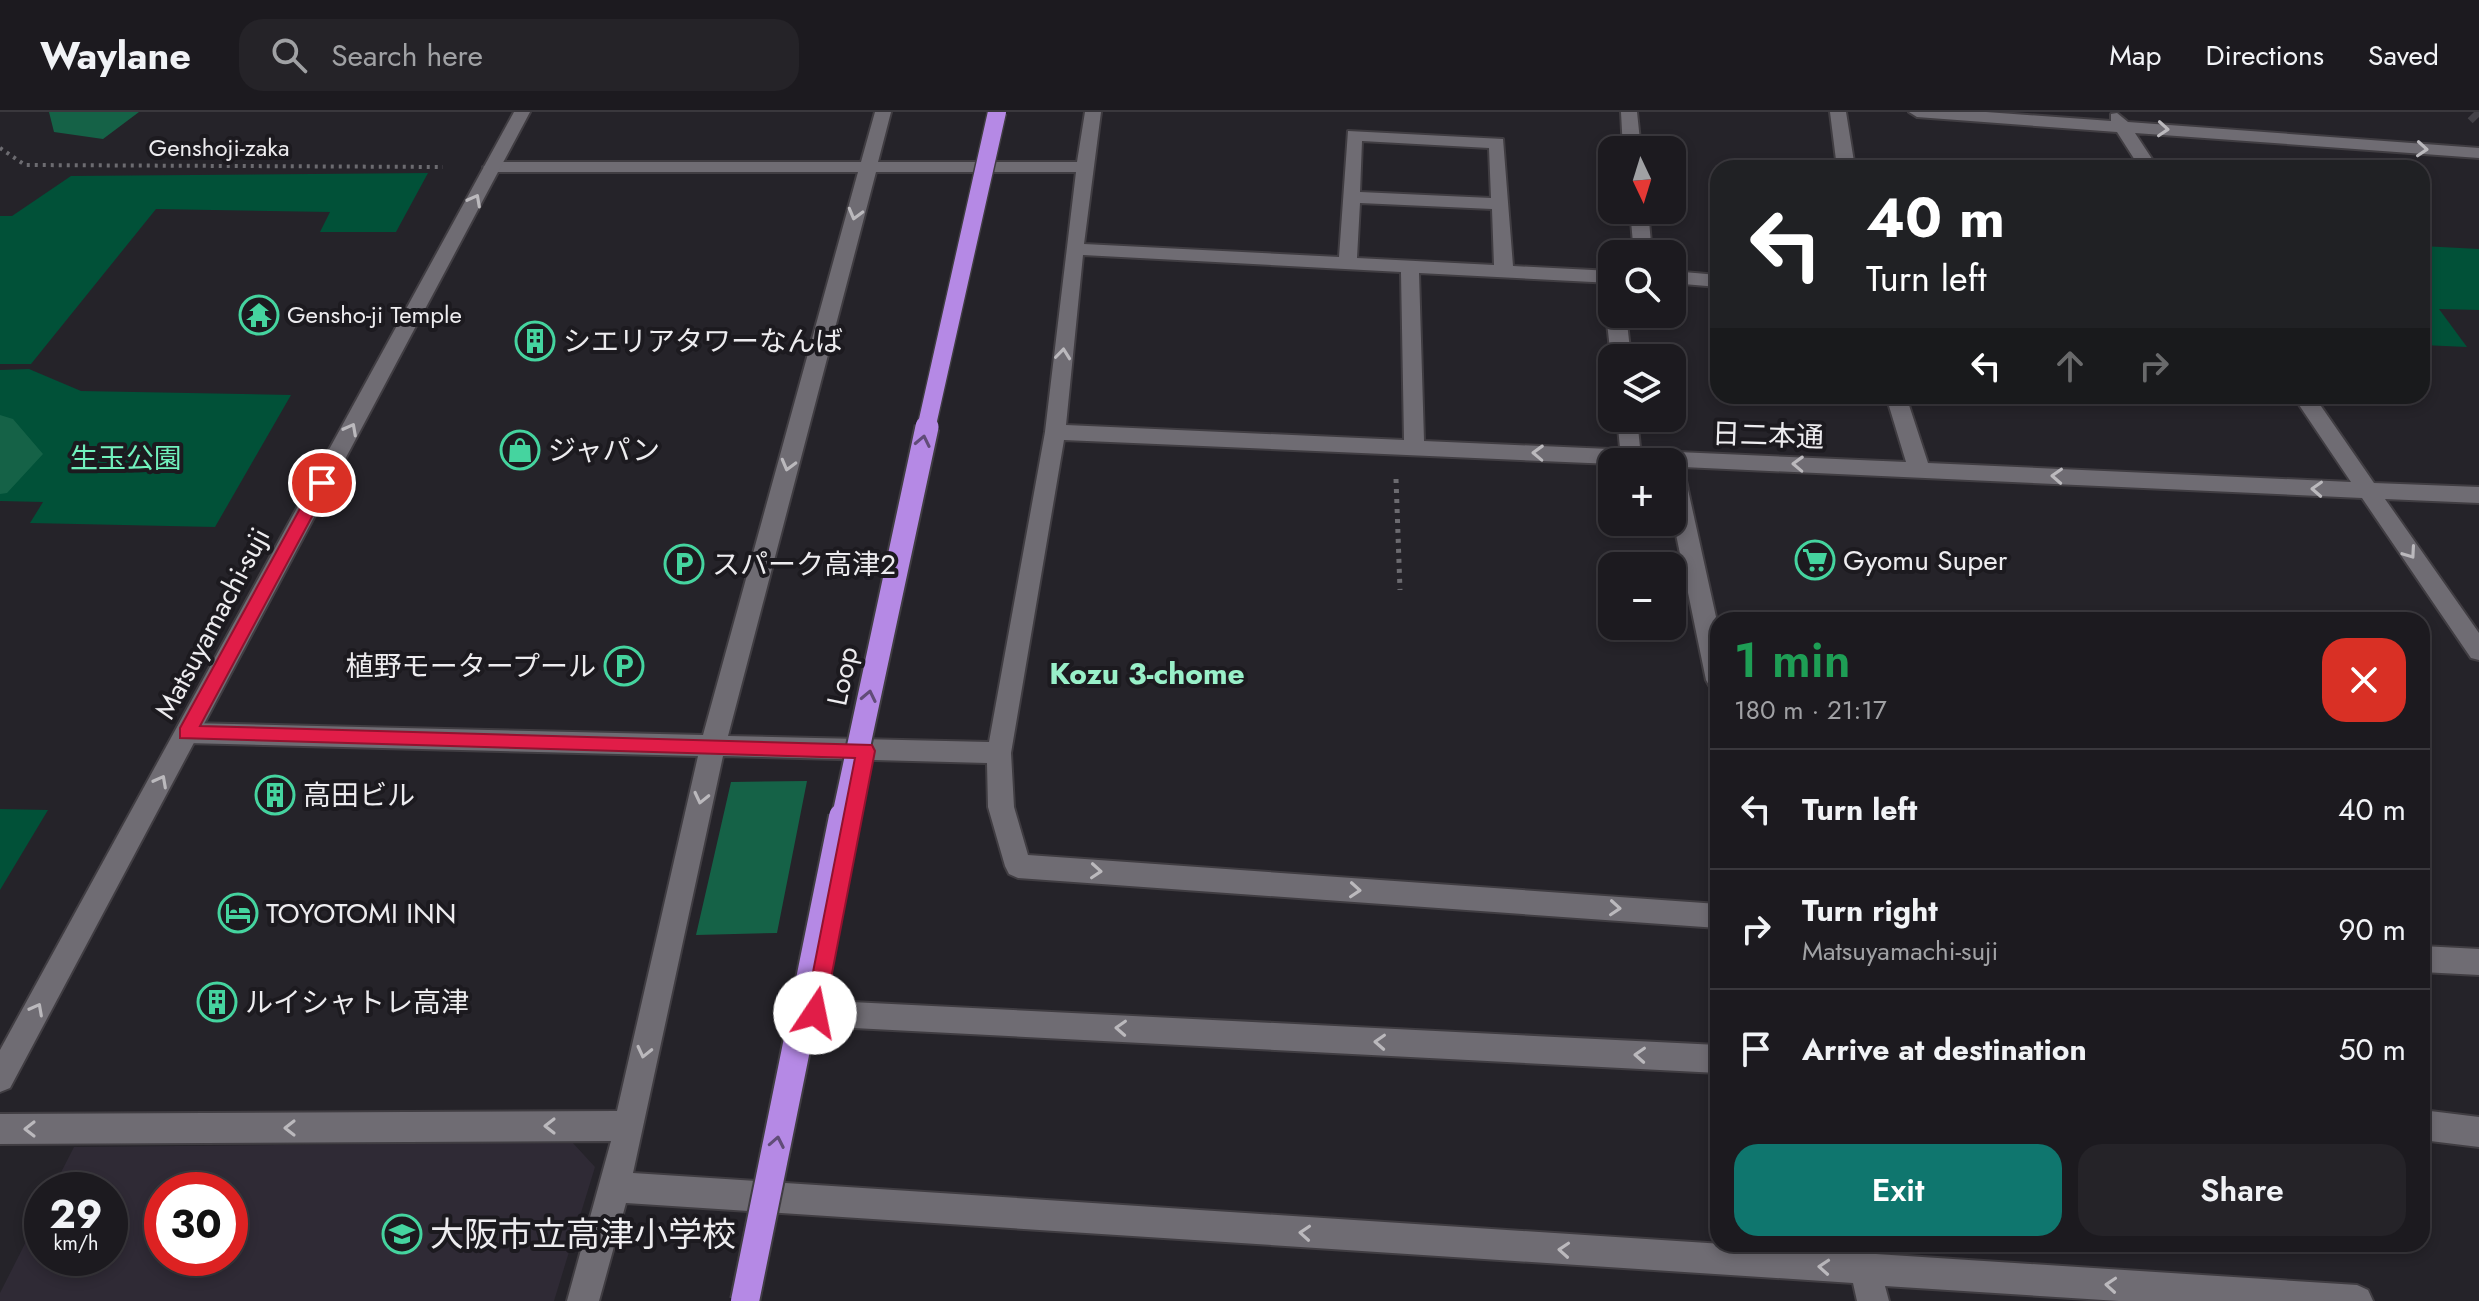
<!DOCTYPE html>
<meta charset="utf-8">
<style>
body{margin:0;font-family:Jost,"Noto Sans JP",sans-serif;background:#252328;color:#f1f3f6;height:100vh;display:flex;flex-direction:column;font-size:30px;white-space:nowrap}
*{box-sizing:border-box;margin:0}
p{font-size:26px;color:#a0a1a4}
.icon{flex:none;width:44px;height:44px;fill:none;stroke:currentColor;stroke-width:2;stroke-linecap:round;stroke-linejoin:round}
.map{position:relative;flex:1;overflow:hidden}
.drawer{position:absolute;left:1710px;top:500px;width:720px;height:640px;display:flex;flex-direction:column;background:#1c1a1f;border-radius:24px;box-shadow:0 4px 12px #0003,0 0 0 2px #3a383d}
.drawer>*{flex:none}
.top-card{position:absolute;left:1710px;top:48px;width:720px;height:244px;border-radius:24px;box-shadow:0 4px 12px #0003,0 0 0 2px #3a383d;background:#202124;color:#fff;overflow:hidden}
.needle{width:52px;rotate:176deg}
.fabs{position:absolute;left:1598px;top:24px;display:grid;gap:16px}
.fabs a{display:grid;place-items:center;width:88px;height:88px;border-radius:16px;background:#1c1a1f;box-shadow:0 4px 12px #0003,0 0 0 2px #3a383d;font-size:40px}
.speed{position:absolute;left:24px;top:1060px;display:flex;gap:16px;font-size:40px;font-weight:700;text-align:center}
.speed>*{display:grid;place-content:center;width:104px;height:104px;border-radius:50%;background:#1c1a1f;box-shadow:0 4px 12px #0003,0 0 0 2px #3a383d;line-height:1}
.speed small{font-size:20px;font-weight:400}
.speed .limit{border:12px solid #d22;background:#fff;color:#111}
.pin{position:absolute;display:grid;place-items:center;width:68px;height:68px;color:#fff;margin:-34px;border:4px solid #fff;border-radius:50%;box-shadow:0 2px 8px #0007}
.me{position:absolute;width:88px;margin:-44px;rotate:11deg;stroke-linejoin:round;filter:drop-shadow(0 0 6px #0008)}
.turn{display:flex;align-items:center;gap:28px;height:168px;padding:0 24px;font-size:36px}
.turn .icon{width:104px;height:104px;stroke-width:2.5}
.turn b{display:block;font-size:56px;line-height:68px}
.lanes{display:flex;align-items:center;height:76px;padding:0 24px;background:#0003;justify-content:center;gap:40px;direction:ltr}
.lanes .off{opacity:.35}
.round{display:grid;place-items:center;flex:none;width:84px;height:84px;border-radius:24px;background:#252328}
.summary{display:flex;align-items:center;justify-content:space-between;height:136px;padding:0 24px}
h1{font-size:48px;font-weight:600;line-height:60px;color:#1e9e55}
.button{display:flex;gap:16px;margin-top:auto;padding:16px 24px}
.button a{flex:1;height:92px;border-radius:24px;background:#0f766e;color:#fff;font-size:32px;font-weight:600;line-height:92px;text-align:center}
.button a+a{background:#252328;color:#f1f3f6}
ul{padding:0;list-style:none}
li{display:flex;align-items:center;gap:24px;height:120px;padding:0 24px;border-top:2px solid #3a383d}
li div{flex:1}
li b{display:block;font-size:30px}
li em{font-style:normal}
header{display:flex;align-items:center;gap:48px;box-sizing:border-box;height:112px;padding:0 40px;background:#1c1a1f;border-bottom:2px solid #3a383d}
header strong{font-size:38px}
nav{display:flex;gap:44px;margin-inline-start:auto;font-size:28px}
.search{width:560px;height:72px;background:#252328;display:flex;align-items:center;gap:20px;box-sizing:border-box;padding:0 28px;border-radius:24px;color:#a0a1a4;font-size:30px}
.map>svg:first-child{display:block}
.built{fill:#2f2a35;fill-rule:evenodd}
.green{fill:#015138}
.forest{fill:#156247}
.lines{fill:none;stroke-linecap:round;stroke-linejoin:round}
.pedestrian-tunnel{stroke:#434147;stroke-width:18;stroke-dasharray:18 9;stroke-linecap:butt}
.service-casing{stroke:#403d42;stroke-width:4}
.minor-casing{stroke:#403d42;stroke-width:4}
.tertiary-casing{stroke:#403d42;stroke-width:4}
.path-far1{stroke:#6c6b70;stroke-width:4;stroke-dasharray:3 5;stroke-linecap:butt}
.path{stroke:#6c6b70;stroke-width:5;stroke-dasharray:4 6;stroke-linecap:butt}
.service{fill:#6f6c73;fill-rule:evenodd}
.minor{fill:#6f6c73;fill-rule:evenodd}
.tertiary{fill:#6f6c73;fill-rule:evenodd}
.motorway-bridge-far2-casing{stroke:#403d42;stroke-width:21;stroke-linecap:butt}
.motorway-bridge-far1-casing{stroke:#403d42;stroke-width:27;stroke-linecap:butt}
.motorway-bridge-casing{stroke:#403d42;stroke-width:32;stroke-linecap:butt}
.motorway-bridge-far2{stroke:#b589e5;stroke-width:18}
.motorway-bridge-far1{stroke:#b589e5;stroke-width:23}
.motorway-bridge{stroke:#b589e5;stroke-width:28}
.oneway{stroke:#bbb9bd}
.oneway2{stroke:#614c78}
.route{fill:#e11d48;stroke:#92132f;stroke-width:2}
.labels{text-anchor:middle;stroke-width:8;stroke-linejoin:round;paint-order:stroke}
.far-street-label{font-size:24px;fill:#edecef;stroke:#1c1a1f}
.far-poi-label{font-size:24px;fill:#edecef;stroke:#1c1a1f;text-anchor:start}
.poi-label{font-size:28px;fill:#edecef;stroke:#1c1a1f;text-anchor:start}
.street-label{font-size:28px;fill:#edecef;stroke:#1c1a1f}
.park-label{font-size:28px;fill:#71f1bd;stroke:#1c1a1f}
.neighbourhood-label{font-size:30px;font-weight:bold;fill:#99f0c9;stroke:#1c1a1f}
.near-poi-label{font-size:34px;fill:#edecef;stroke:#1c1a1f;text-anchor:start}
</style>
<header>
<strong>Waylane</strong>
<div class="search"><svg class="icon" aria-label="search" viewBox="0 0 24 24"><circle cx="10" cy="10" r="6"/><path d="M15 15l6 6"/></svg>Search here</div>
<nav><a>Map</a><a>Directions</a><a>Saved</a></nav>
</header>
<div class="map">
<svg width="2479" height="1189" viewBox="0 0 2479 1189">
<rect width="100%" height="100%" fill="#252329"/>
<path class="built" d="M572,1030L595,1055L554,1189H0V1181L42,1098V1146H110V1078H52L74,1035ZM230,1078V1146H162V1078Z"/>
<path class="green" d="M428,61L396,120H320L330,100L156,97L31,252H0V104H12L71,64Z
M2422,134L2479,137V198L2439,197L2467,235L2422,233Z
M29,257L81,279L291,283L215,415L30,411L43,390L0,389V258Z
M0,697L48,698L0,778Z"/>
<path class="forest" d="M49,0H139L103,27L54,20Z
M0,303L13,307L43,342L7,381L0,382Z
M807,669L777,821L696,823L731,670Z"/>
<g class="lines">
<path class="pedestrian-tunnel" d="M2474,0L2479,5"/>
<g class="service-casing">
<path id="service" d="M1612,197V202H1626L1631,246H1611L1606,202Z
M1617,306H1637L1641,345L1639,350H1623L1621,345Z"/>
</g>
<g class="minor-casing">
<path id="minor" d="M875,0H891L878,50H1077L1085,0H1101L1084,132L1339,145L1348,19L1503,27L1513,154L1612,159V171L1419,161L1424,329L1906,350L1886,284H1906L1928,351L2351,370L2293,284H2314L2374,371L2479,375V391L2385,387L2479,521V548L2471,546L2362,386L1683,355L1718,514V578L1710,575L1706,568L1672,403V350L1612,352L1064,328L1011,641L1014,695L1028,743L1718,792V816L1018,766L1009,762L1005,754L988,695L987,651L723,644L633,1061L1845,1140L1843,1132H1873L1876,1142L2357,1173L2368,1178L2373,1189H2119L1885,1174L1889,1189H1857L1853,1171L626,1091L599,1189H567L611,1029L0,1032V1002L617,999L698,644L187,631L178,628L175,621L178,614L187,611L703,623L858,60H492L483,55L492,50H861ZM1362,29L1489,36L1491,86L1360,80ZM876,60H1076L1045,320L989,630L728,624ZM1360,91L1492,97L1494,153L1357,146ZM1083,143L1401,160L1404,328L1066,313Z
M1621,0H1637L1641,38H1623Z
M1830,0H1846L1855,56H1837Z
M1909,0H1986L2111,9V2L2117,1L2128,10L2479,36V46L2135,21L2158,56H2140L2117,20L1917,5Z
M1630,98H1648L1652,142H1634Z
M1672,159L1718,163V175L1672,171Z
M2422,834L2479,837V863L2422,860Z
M821,859L831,863L835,872L831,889L1718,933V961L815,914L805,910L801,901L811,863Z
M2422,998L2479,1005V1035L2422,1028Z"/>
</g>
<g class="tertiary-casing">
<path id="tertiary" d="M514,0H530L10,976L0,980V938Z"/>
</g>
<path class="path-far1" d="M0,36L25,53L443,55"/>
<path class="path" d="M1396,367L1400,478"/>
<use href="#service" class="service"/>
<use href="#minor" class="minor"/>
<use href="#tertiary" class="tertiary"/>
<g class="motorway-bridge-far2-casing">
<path id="motorway-bridge-far2" d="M926,317L997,0"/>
</g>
<g class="motorway-bridge-far1-casing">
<path id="motorway-bridge-far1" d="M843,707L927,315"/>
</g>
<g class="motorway-bridge-casing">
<path id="motorway-bridge" d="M745,1189L843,705"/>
</g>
<use href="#motorway-bridge-far2" class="motorway-bridge-far2"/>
<use href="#motorway-bridge-far1" class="motorway-bridge-far1"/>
<use href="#motorway-bridge" class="motorway-bridge"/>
</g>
<defs><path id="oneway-chevron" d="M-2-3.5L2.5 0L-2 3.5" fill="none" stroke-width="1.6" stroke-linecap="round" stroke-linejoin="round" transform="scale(2)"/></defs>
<g class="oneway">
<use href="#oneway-chevron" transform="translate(2163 17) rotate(4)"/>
<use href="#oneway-chevron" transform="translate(2422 37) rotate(4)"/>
<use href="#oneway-chevron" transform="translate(475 88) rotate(-62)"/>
<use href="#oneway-chevron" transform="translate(855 102) rotate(105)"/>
<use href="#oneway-chevron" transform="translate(1063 242) rotate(-84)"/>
<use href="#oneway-chevron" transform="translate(351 317) rotate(-62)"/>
<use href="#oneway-chevron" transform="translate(1538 341) rotate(-178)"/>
<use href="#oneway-chevron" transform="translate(1798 352) rotate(-178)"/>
<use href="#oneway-chevron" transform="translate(788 353) rotate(105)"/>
<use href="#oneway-chevron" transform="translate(2057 364) rotate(-177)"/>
<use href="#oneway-chevron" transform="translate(2317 377) rotate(-177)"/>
<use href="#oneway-chevron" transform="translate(2410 441) rotate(55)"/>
<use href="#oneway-chevron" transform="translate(161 669) rotate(-62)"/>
<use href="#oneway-chevron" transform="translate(701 686) rotate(103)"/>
<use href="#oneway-chevron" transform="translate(1096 759) rotate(4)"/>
<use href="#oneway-chevron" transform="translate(1355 778) rotate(4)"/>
<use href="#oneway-chevron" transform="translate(1615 796) rotate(4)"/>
<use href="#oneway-chevron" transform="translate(37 897) rotate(-62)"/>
<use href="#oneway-chevron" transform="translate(1121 916) rotate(-177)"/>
<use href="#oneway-chevron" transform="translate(1380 930) rotate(-177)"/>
<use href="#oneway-chevron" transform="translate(644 940) rotate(103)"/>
<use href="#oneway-chevron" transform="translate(1640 943) rotate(-177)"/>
<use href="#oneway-chevron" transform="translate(550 1014) rotate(180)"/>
<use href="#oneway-chevron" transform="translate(290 1016) rotate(180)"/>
<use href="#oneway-chevron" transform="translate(30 1017) rotate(-180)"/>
<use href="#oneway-chevron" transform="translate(1305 1121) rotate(-176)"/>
<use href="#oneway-chevron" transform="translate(1564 1138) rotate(-176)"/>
<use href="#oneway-chevron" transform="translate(1824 1155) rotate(-176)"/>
<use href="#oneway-chevron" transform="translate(2111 1173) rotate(-176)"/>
</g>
<g class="oneway2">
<use href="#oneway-chevron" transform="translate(923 329) rotate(-78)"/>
<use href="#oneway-chevron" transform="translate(869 584) rotate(-78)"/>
<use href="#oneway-chevron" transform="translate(777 1030) rotate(-79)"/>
</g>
<path class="route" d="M322,365L330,371L200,614L872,633L875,639L823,908L815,911L808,908L805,901L855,646L180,626V616L314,371Z"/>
<defs>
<g id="temple-ring" transform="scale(2)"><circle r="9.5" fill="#1c1a1f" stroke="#45d49f" stroke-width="1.5"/><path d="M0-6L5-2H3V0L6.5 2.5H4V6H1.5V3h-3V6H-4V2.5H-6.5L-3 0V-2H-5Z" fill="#45d49f"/></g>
<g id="building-ring" transform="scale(2)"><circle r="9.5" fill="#1c1a1f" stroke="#45d49f" stroke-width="1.5"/><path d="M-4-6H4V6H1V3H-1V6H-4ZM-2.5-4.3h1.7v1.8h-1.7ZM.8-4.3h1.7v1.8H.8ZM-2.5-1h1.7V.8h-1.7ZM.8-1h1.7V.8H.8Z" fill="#45d49f"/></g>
<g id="shop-ring" transform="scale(2)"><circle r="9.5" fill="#1c1a1f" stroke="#45d49f" stroke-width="1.5"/><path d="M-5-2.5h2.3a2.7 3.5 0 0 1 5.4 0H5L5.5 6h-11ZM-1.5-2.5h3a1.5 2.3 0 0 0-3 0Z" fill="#45d49f"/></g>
<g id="supermarket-ring" transform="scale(2)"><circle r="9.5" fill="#1c1a1f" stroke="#45d49f" stroke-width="1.5"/><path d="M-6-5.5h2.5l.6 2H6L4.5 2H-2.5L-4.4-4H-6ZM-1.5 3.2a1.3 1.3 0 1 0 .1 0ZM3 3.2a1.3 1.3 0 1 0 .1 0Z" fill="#45d49f"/></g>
<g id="parking-ring" transform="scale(2)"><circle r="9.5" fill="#1c1a1f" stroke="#45d49f" stroke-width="1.5"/><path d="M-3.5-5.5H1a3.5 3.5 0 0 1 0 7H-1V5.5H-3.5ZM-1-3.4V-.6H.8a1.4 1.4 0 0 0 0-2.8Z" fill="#45d49f"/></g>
<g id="hotel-ring" transform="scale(2)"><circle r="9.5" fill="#1c1a1f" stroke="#45d49f" stroke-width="1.5"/><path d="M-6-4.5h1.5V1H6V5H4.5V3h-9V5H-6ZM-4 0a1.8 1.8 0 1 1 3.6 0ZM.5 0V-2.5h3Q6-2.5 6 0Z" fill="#45d49f"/></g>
<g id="school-ring" transform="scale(2)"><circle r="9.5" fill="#1c1a1f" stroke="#45d49f" stroke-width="1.5"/><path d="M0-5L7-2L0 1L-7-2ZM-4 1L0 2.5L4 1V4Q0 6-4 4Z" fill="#45d49f"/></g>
</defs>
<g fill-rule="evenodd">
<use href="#temple-ring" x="259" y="203"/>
<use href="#building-ring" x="535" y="229"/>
<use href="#shop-ring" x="520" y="338"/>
<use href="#supermarket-ring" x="1815" y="448"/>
<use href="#parking-ring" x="684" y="452"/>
<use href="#parking-ring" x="624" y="554"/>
<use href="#building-ring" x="275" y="683"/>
<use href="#hotel-ring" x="238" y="801"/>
<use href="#building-ring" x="217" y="890"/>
<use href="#school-ring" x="402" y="1122"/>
</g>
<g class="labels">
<g class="far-street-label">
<text x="219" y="44">Genshoji-zaka</text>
</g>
<g class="far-poi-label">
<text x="287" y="211">Gensho-ji Temple</text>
</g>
<g class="poi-label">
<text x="563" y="239">シエリアタワーなんば</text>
<text x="548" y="348">ジャパン</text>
<text x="1843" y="458">Gyomu Super</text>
<text x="712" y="462">スパーク高津2</text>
<text x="596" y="564" text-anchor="end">植野モータープール</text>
<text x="303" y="693">高田ビル</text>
<text x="266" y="811">TOYOTOMI INN</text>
<text x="245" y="900">ルイシャトレ高津</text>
</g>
<g class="street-label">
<text transform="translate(1768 323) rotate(2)" y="10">日二本通</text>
<text transform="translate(212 511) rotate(-62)" y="10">Matsuyamachi-suji</text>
<text transform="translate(842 564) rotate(-78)" y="10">Loop</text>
</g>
<g class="park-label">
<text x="126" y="356">生玉公園</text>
</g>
<g class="neighbourhood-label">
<text x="1147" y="572">Kozu 3-chome</text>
</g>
<g class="near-poi-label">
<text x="430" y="1134">大阪市立高津小学校</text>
</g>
</g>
</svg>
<div class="fabs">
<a><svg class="needle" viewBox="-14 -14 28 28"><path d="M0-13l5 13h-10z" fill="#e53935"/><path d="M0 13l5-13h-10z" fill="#a0a1a4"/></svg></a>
<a><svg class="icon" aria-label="search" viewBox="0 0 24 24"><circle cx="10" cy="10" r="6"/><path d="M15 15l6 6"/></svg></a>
<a><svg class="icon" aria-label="layers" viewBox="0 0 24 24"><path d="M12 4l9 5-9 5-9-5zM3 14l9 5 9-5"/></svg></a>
<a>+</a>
<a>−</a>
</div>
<div class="speed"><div>29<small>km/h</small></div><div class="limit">30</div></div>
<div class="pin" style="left:322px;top:371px;background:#d93025"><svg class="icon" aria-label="arrive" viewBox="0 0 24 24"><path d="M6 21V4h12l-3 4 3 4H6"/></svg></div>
<svg class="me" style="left:815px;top:901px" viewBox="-20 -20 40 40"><circle r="19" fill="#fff"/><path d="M0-13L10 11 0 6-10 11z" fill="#e11d48"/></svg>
<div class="top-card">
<div class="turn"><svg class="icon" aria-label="left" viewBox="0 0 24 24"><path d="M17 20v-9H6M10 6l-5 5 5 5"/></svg><div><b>40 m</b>Turn left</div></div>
<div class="lanes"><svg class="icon" aria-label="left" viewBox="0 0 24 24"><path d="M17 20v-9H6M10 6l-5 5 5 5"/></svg><svg class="icon off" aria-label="ahead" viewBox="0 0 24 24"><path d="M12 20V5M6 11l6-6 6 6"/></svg><svg class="icon off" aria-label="right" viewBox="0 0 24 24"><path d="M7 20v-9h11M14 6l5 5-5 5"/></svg></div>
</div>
<section class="drawer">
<div class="summary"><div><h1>1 min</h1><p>180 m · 21:17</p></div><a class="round" style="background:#d93025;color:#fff"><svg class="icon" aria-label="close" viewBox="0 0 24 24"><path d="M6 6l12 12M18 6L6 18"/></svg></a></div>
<ul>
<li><svg class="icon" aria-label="left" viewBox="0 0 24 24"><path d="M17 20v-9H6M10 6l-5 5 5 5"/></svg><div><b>Turn left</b></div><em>40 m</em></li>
<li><svg class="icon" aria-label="right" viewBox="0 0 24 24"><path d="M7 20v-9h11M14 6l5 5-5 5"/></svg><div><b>Turn right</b><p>Matsuyamachi-suji</p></div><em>90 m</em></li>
<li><svg class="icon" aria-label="arrive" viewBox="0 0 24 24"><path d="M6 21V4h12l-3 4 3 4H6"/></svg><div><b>Arrive at destination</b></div><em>50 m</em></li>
</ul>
<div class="button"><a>Exit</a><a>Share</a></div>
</section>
</div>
